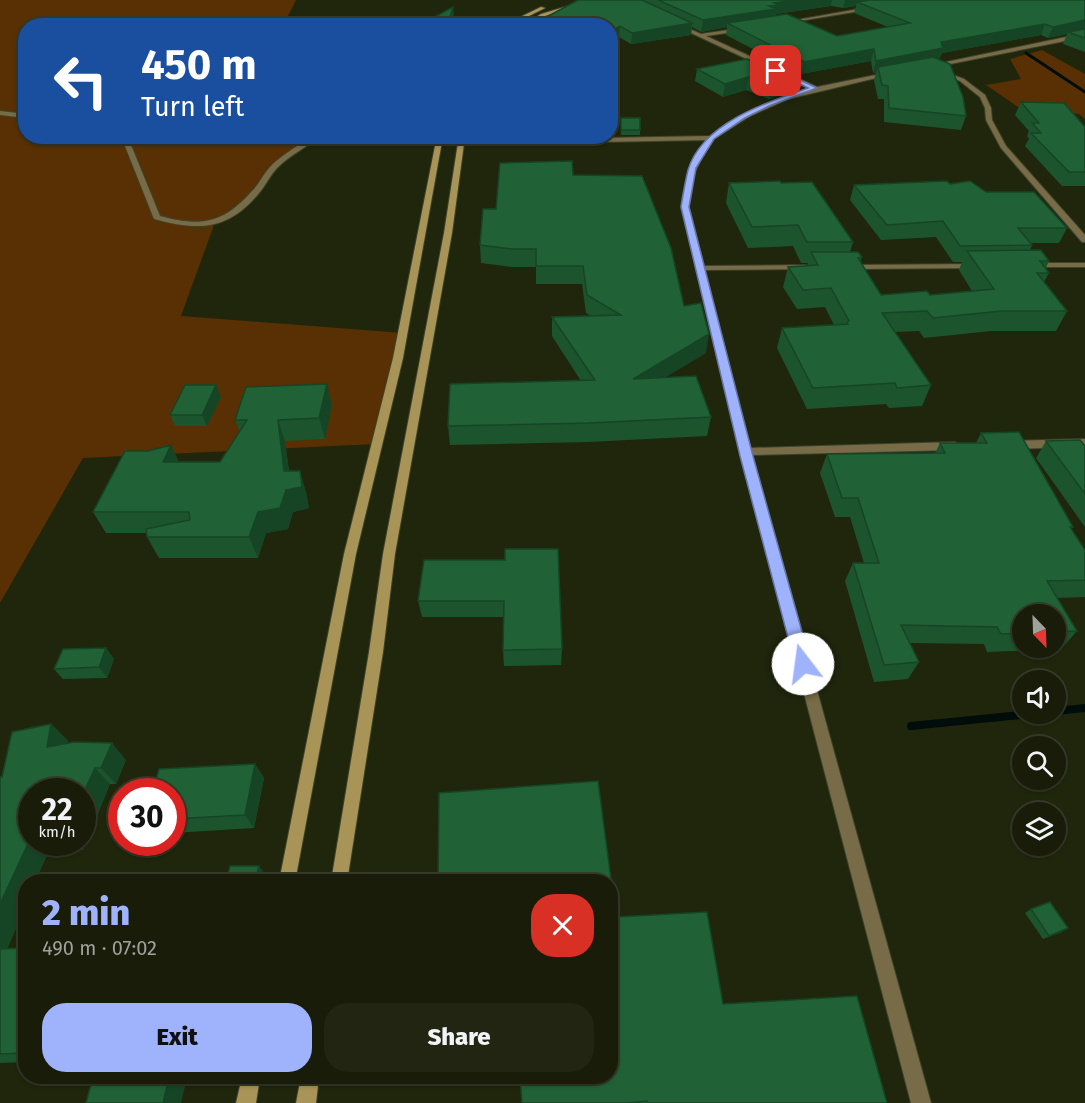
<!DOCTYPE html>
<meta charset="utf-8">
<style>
body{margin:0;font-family:"Fira Sans",sans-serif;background:#212512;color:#f1f3f6;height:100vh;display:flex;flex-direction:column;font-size:22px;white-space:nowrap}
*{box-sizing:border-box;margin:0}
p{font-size:20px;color:#9fa19c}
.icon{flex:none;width:33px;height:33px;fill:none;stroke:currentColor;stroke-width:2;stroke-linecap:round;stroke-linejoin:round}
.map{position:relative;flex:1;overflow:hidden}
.panel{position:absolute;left:18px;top:874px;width:600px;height:210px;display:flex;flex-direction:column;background:#181c09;border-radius:24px;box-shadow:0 2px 4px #0004,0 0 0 2px #363a2a}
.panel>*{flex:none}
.banner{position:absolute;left:18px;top:18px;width:600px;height:126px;border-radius:24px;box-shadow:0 2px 4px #0004,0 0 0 2px #363a2a;background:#1a4fa0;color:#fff;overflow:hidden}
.needle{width:39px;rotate:157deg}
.controls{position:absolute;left:1012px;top:604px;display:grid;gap:12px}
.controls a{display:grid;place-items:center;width:54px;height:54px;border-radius:50%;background:#181c09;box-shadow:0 2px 4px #0004,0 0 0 2px #363a2a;font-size:30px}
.speed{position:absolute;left:18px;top:778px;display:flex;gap:12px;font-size:30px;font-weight:700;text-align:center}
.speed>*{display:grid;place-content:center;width:78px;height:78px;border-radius:50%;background:#181c09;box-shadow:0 2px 4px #0004,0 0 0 2px #363a2a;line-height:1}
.speed small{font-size:15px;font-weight:400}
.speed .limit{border:9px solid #d22;background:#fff;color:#111}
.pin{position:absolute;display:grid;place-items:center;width:51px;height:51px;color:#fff;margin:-26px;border-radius:12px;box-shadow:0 3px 9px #0006}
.me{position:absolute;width:66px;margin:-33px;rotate:345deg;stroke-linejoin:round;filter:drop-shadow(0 0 4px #0008)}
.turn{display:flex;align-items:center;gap:21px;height:126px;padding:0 24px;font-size:27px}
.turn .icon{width:78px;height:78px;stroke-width:2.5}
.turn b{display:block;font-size:42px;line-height:51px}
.round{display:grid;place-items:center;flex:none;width:63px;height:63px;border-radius:24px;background:#212512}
.overview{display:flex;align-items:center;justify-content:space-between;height:102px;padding:0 24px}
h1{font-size:36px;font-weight:800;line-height:45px;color:#9fb3fd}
.primary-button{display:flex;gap:12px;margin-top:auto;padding:12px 24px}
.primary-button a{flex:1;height:69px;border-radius:24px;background:#9fb3fd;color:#111;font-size:24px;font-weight:800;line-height:69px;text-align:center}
.primary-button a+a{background:#212512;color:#f1f3f6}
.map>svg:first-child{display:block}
.green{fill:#583003}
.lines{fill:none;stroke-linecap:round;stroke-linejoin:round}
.stream-far1{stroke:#010d0b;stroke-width:3}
.stream{stroke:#010d0b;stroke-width:8}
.street-casing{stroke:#3d432b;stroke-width:2}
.secondary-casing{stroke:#3d432b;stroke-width:2}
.street{fill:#786b47;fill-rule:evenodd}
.secondary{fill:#a99458;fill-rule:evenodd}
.wall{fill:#1c542e;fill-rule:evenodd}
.shaded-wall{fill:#164526}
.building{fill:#206236;stroke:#164526;stroke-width:1.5}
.route{fill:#9fb3fd;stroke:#6774a4;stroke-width:1.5}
</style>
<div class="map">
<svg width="1085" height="1103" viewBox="0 0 1085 1103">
<rect width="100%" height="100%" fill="#20260c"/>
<path class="green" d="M0,0H296L288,16L260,25L26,26V136L316,137L272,168L253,196L214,225L181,316L403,333L376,444L83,458L0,603Z
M1042,50L1085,74V119L1079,114L1018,107L986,85L1021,79L1010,59Z"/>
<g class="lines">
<path class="stream-far1" d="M1026,53L1085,92"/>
<path class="stream" d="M1056,711L1085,708
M911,726L1030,714"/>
<g class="street-casing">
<path id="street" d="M870,7L872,9L787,23L785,22Z
M676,23L701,34L742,28L740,31L706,36L817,87L890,72L893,74L788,99L750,116L714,139L703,155L695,172L689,207L704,266L805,265L809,267L805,269L705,270L750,448L955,442L960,446L955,450L752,455L931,1103H911L742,456L681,207C684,182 691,160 707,140L439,145L436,143L439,141L710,136C739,113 776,98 811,89L674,25Z
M1085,33V37L930,68L927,66Z
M939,70L964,79L985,95L991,108L992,120L1006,146L1085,235V242H1082L1001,148L986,120L985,108L980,97L960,81L939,72Z
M0,111L26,114V118L0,115Z
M117,136H125L129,140L160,216C201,227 223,224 252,191C258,186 261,178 266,172C273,162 284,155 294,148C303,143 309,136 319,136C306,148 290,155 278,167C270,175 266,185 259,193C228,231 198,231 154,219L123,141Z
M1029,263H1085V267H1029Z
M976,264H979V268L849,269L845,267L849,265Z
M1085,439V447L1011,449L1006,445L1011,441Z"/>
</g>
<g class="secondary-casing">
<path id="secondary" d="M588,0H595L545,16L528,26H522L541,14Z
M541,7L545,8L509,26H502Z
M437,136H443L403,358L356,554L295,882H279L344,554L393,358Z
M459,136H465L452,233L395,554L383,652L347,882H331L369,652L383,554L444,233Z
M242,1077H260L256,1103H236Z
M301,1077H319L316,1103H296Z"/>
</g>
<use href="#street" class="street"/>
<use href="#secondary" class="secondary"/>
</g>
<path class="wall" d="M578,0H1085V52L1063,44L1067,34L1048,38L1041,35L942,53L939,60L966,116L961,130L884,122V99H878L874,80L876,73H873L871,61L801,74L726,35L727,27L701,32L692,27L691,35L631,44L619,37ZM831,6L843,8L856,6L854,13L888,27L837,36L776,16V14Z
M747,59L791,91L769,99L746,90L723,97L695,81L697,69Z
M1021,102L1085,127V186H1062L1025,146L1029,139L1027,136L1029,131L1015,115Z
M621,118L640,130V135H621Z
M573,175L684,306L706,353L665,377L711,417L707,436L588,442L450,445L448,426L581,381L552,336V317L591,316L586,313L582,284H536V267H513L481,263L480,245L496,209Z
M729,183H781L853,242L850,252L862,257L860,262L881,295H930L972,291L959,270L962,262H953L936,237L881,240L850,200L854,185L950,184L986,192L1067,228L1059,243H1031L1032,245L1030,250L1049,261L1046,268L1049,273L1044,282L1067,311L1056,331H991L924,338L919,331L895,332L931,385L922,406L889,408L886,404L807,409L777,348L782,328L834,325L825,307L797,309L783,287L788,267L807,266L808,263H801L793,246L748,248L726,203Z
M221,397L207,426H175L170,415Z
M332,405L325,439L285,441L289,471L306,492L309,508L293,512L288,529L266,533L258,558H159L147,537L146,533H106L93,512L179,462H220L240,432L235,420Z
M981,433L1073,527L1071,529L1085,550V597L1057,598L1077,631L1061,649L987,652L984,644L910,643L919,662L908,679L874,682L845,581L853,563H864L850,517H835L820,473L827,454L935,453L940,443H976ZM1023,615H1056V648H1023Z
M1046,441L1085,446V527L1036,458Z
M505,560L562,649L561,665L504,666L503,650L504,617H422L418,601Z
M106,648L114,659L107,678L63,679L54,669Z
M51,724L68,741L67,743L126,760L116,784H110L83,850L50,849L26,882V905L7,949L26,948V1062L0,1063V777H2ZM32,792L82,843H32Z
M255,764L264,778L254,828L172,833V792Z
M1031,909L1062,932L1043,939L1025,913Z
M616,917L723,1004L887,1103H522Z"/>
<path class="shaded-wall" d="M798,0H832L831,6L776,14L775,16L727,23V27L701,32L703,20L769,6L774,3Z
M845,0H893L857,2L856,6L843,8Z
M453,7L454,15L450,26H447Z
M1085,20V30L1068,32L1067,34L1048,38L1053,27Z
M692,23L691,35L631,44L632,33Z
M1045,24L1041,35L942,53L939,60L878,67L876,73H873L876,61L941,42Z
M620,26L619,37L610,44V32Z
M874,49L871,61L801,74L804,62Z
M748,77L746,90L723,97L725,84Z
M794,79L791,91L769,99L772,87Z
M709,334L706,353L631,398L633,379Z
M327,384L332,405L325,439L319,418Z
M216,385L221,397L207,426L202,415Z
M278,420L285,441L291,489L300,471L306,492L309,508L293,512L288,529L266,533L258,558L249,537L258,512L284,471Z
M171,445L181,466L163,462Z
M106,648L114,659L107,678L99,667Z
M51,724L68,741L63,763L47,747Z
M112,743L126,760L116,784L101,768Z
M255,764L264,778L254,828L245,815Z
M95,768L110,784L83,850L75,843H82V796Z
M32,835V843H42L50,849L35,882H26V905L1,961H0V904Z
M259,866L265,874L263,882H255Z
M1068,928L1062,932L1043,939L1049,936Z
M169,1077H184L187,1078L181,1103H163Z"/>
<path class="building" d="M578,0H642L692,23L632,33L620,26L610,32V26H530Z
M658,0H798L774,3L778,5L769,6L776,9L703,20Z
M870,0H1085V20L1053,27L1045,24L941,42L943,48L876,61L874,49L804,62L727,23L787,14L837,36L910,23L857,2Z
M453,7L447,26H418Z
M1085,29V38L1068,32Z
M933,57L950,64L963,97L966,116L889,108L888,86L882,85L878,67Z
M747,59L794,79L772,87L748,77L725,84L697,69Z
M1021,102L1064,103L1085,127V172H1069L1031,133H1041L1032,123H1039Z
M621,118H640V130H621Z
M572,161L573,175L642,176L671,248L684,306L701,303L709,334L633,379L696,376L711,417L589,423L448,426L450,384L595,380L552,317L621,315L587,295L583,266H536V249H512L480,245L483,209H496L500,163Z
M780,181L781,183L812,182L853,242H807L798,225L752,227L729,183Z
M947,181L950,184L970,181L986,192H1034L1067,228H1018L1032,245L960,246L943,221L887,225L854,185Z
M1041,250L1049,261H1040L1049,273H1037L1067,311H1001L933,318L927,311L882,313L931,385L897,388L895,383L813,388L782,328L848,324L847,322L849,321L831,288L803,290L788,267L818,265L811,252H858L862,257L858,258L881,295L927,291L930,295L994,289L967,251Z
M327,384L319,418L278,420L284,471H300L302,487L286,490L280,508L258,512L249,537H147L146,529L190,520L189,512H93L125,451H148L171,445L163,462H220L247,420H235L246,387Z
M185,385H216L202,415H170Z
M1019,432L1073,527H1070L1085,550V580L1047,581L1077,631L1056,632V615H1023V633L1001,634L997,627L901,625L919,662L884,665L853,563H879L858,498H842L827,454L945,453L940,443H987L981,433Z
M1080,440L1085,446V494L1046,441Z
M505,549H558L562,649L503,650L504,601H418L424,560H505Z
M106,648L99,667L54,669L63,649Z
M51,724L47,747L74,742L112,743L101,768H95L82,796V792H32V835L0,904V777H2L12,732Z
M255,764L245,815L172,819V792H153L159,769Z
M598,781L616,917L707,912L723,1004L857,996L887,1103H647V1101L625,1103H522L520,1077H610V882H438L439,793Z
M230,866H259L255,882H226Z
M1050,902L1068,928L1049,936L1031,909Z
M26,948V1053L0,1054V949Z
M93,1077H169L163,1103H86Z"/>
<path class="route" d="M774,69H778L817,88L769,106L745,118L714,139L696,168L689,207L753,456L811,664L808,669L803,671L798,669L795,664L740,456L681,207C683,195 685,182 688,170C702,123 767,102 808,88L774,72Z"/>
</svg>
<div class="controls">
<a><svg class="needle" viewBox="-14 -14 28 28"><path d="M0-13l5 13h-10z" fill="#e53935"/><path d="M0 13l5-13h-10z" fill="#9fa19c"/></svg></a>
<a><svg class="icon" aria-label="sound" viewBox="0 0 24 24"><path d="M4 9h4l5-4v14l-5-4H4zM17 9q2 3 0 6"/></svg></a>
<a><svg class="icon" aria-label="search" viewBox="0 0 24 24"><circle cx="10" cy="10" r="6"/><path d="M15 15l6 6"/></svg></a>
<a><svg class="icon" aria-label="layers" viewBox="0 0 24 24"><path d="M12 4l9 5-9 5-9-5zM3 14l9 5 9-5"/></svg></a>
</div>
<div class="speed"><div>22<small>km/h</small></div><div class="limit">30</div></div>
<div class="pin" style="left:776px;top:71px;background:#d93025"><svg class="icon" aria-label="arrive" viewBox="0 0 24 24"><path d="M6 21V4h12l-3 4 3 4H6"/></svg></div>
<svg class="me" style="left:803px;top:664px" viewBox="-20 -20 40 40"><circle r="19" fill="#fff"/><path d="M0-13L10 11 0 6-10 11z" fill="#9fb3fd"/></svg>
<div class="banner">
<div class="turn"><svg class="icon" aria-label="left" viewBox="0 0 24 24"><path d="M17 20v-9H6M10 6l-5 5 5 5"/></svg><div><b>450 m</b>Turn left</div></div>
</div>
<section class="panel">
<div class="overview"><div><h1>2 min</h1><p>490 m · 07:02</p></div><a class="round" style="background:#d93025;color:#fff"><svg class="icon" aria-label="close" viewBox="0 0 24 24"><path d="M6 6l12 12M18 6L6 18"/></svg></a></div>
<div class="primary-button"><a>Exit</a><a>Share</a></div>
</section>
</div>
